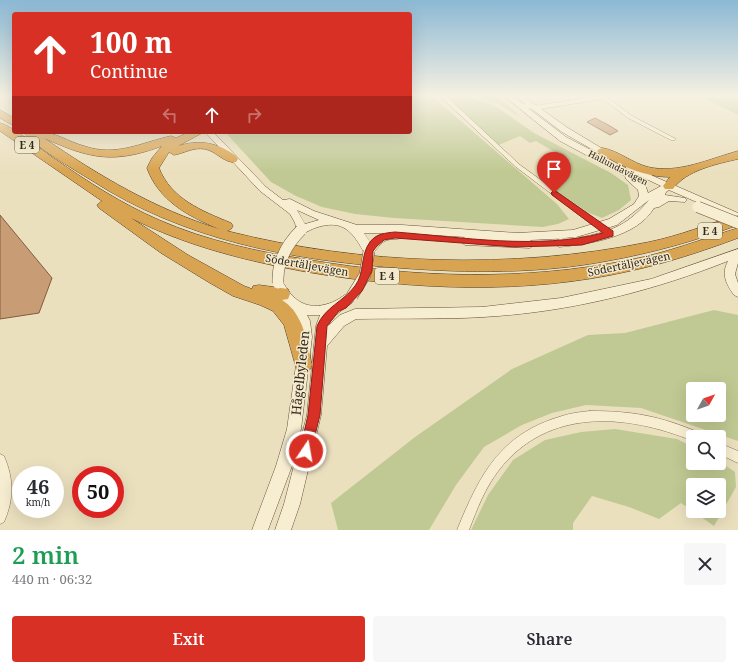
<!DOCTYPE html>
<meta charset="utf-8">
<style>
body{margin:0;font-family:"Noto Serif",serif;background:#f7f7f7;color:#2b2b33;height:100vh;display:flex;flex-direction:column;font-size:15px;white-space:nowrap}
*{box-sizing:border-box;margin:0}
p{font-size:13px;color:#7c7c81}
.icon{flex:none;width:22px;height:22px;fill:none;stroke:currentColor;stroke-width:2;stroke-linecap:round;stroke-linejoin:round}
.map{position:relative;height:530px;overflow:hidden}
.panel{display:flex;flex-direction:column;background:#fff;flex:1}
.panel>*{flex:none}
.banner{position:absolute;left:12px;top:12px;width:400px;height:122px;border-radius:4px;box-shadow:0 4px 16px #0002;background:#d93025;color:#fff;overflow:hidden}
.needle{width:26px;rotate:50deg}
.fabs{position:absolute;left:686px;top:382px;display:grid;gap:8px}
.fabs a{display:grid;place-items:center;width:40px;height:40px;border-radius:4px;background:#fff;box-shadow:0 4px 16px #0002;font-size:20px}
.speed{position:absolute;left:12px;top:466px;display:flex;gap:8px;font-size:20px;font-weight:700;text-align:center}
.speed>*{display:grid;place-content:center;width:52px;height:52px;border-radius:50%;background:#fff;box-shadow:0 4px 16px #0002;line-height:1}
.speed small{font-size:10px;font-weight:400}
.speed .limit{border:6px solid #d22;background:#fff;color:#111}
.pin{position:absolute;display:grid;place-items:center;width:34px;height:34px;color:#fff;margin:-41px -17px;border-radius:50% 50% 50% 0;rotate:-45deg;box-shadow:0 0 4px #0007}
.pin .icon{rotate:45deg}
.me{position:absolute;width:44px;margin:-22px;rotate:12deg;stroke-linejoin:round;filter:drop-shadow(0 0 3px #0008)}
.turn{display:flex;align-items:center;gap:14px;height:84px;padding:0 12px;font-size:18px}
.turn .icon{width:52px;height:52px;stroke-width:2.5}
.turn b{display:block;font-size:28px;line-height:34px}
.lanes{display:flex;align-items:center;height:38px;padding:0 12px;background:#0003;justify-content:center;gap:20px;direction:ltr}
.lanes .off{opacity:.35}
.round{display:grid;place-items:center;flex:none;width:42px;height:42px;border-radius:4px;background:#f7f7f7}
.headline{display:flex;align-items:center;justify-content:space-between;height:68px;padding:0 12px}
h1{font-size:24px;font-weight:600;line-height:30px;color:#1e9e55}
.primary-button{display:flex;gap:8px;margin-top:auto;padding:8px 12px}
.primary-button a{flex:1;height:46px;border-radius:4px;background:#d93025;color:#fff;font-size:16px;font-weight:600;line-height:46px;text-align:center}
.primary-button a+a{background:#f7f7f7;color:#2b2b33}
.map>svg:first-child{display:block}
.green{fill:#c0c993;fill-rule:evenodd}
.building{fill:#c89c75;stroke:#815c3f}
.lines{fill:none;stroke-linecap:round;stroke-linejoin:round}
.street-casing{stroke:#837158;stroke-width:1}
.secondary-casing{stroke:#65523b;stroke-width:1}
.highway-casing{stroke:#503f2c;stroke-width:1}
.street{fill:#f7edd1;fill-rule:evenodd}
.secondary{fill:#f7edd1;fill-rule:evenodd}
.highway{fill:#d9a451;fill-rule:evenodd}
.secondary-bridge-casing{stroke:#65523b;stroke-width:12;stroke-linecap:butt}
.secondary-bridge{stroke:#f7edd1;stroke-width:11}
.route{fill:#d93025;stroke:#8d1f18}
.labels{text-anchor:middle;stroke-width:3;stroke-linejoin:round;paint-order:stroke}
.far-street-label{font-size:9px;fill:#33281c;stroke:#f3eacd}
.shield{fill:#f3eacd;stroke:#6d6251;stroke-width:1}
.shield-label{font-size:10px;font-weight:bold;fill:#33281c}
.street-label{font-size:11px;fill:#33281c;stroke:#f3eacd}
.near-street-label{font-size:13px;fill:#33281c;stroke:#f3eacd}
</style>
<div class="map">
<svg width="738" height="530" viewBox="0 0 738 530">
<rect width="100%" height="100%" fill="#ebe0be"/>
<path class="green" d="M410,96H432L557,204L569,219L558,224L543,227L394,218L355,214L322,207L296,196L271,182L225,132H410Z
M445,96H463L494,105L534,133L611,173L628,185L631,200L619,210L602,218L587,212L538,178L571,162L536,141L530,143L520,136L496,146Z
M472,96H498L520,117L499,104Z
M700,96H738V115Z
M714,310L738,315V441L641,408L586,405L552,413L522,425L484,447L456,485L429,530H338L331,503L415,437L512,369L588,335L625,333ZM693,389H719V415H693Z
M615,429L677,439L693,447V463H719V461L735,472L736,487L714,526L681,503L659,519L629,507L592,496L573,523V530H471L488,495L513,460L545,440L581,432ZM693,485H719V511H693Z"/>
<path class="building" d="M595,118L610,126L618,131L610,135L587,122Z
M0,215L52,278L39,313L0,319Z"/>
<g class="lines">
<g class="street-casing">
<path id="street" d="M440,96H446L520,165L613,232L614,234L613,236H607L516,167Z
M598,96H613L608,98L632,116L676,139L675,140H671L628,118L603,99L534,110L515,104L518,102L534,106Z
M590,411C633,411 660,416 700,433L701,437H693V441C627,414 548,407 499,470C485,488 477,509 469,530H457C480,474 500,434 562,416C571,413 581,412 590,411Z
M719,443L738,451V463L719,454Z
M0,454L4,456C14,479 14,499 4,522L0,524Z"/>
</g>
<g class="secondary-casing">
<path id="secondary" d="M504,96H512L566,137L635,173L626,168V164H632L653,176L738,213V220L669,190L666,192L665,195L685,198L687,200L685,202L669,201L659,207L654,208C637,237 590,244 559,247L554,243C558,236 575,238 583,237C613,231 629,224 649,200L617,225L573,238L530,240L535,244L530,248L465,245L460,241L465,237L402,233L403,235L402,238C395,240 389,238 383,242C376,247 374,257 365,254C353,232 343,218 315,228C309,230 304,235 297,233L295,223L290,214L260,191L205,132H213L266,187L283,200L290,199L314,211L357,225H402L517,233L573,230L609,219L634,204L639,196L638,190L626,179L625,176L560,141ZM640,176L661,186L648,193L646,187L639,180L642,178ZM297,210L319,220L305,224ZM364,233H385L377,236L370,242Z
M515,96H523L568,128L616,157L615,159H609L562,132Z
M738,249V263L735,274L738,283V297L734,295C726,284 721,274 728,261C655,290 577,310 498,316C451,320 403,318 356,319L344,326L327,346L321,415L300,504L291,530H275L284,504L307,415L316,326L320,315H307L310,321L312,337L301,429L292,466L268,530H252L276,466L287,429L300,337L298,321L293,310L281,301L274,287L276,284H284C295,304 311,311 333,302C340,299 345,294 352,291L356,293L358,296C353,306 334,311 328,326L340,315L355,309L482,307L561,298L651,279Z"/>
</g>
<g class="highway-casing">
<path id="highway" d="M0,110L14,118V126L0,118Z
M0,123C13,126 41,150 55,159C88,182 122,204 159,220C207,241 259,252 310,260C416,278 524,281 629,260C667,253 702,239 738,228V238C703,251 667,263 630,271C524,295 413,290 307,272C247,261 186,246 131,218L188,255L244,286L252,289L253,286L259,285L288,289L290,294L288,299L282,300C304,314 307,342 312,365L309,371L303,373L297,371L284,325L273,311L260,305L233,296L210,283L161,253L99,208L97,205L102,201L0,131Z
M23,132H35L39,134L40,132C55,132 69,142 84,146C116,157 140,143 171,136L176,138L189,132H204L178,146C200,139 218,143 236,156L238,159L236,162C225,164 216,151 205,149C193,147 185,153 174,155L169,152L159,168C171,199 202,211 231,223L233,226L231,229L227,231C361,265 512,270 649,242C679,236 708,224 738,215V225C695,241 652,253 607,261C539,274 468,273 400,268C290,260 184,240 91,180C73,169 34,146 23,132ZM44,138C90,159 114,164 162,146L152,158L147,168C159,201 188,216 219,229C155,209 99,176 44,138Z
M603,148C619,151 632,163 648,167C678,174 709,159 738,151V159C717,164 686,170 673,189H665L663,186L670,177C644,177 621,166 599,153L597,151L599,149Z"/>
</g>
<use href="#street" class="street"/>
<use href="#secondary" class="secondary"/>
<use href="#highway" class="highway"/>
<g class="secondary-bridge-casing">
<path id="secondary-bridge" d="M698,207L738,223
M278,283C277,262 286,245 301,230
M352,296L365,275L369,251"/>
</g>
<use href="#secondary-bridge" class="secondary-bridge"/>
</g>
<linearGradient id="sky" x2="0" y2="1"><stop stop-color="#8bb8d4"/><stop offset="0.56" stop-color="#f6f1e2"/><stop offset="1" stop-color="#f6f1e2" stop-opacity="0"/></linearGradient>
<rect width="738" height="171" fill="url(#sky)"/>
<path class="route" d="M554,190L613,231V236L582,245L515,247L395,238L384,240L377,246L373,251L372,271L362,291L346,308L339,311L327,326L320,415L310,455L306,457L301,455L300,451L308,415L317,326C325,307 343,302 355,286C365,273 360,255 370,242C376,234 385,233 395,232C461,237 538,250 603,233L552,195L551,193Z"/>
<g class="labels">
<g class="far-street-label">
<text transform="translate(618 168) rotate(27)" y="3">Hallundavägen</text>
</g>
<g class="shield">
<rect x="15" y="137" width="24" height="16" rx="3"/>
<rect x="698" y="223" width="24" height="16" rx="3"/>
<rect x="375" y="268" width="24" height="16" rx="3"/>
</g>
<g class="shield-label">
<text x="27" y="149">E 4</text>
<text x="710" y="235">E 4</text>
<text x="387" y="280">E 4</text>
</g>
<g class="street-label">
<text transform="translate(629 264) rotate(-12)" y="4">Södertäljevägen</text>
<text transform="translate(307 265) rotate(10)" y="4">Södertäljevägen</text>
</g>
<g class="near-street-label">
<text transform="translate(300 373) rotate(-84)" y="5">Hågelbyleden</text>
</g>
</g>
</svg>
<div class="fabs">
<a><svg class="needle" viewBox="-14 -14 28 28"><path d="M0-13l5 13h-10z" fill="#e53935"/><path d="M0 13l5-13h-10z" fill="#7c7c81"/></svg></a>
<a><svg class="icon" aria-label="search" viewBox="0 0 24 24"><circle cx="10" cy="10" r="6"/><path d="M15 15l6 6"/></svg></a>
<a><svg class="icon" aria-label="layers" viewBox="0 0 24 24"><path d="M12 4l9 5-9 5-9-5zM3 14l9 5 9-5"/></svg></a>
</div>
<div class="speed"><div>46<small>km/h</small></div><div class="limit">50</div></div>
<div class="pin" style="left:554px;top:193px;background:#d93025"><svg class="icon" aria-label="arrive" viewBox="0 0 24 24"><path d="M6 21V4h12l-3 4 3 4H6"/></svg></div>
<svg class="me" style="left:306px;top:451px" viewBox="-20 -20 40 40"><circle r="17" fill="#d93025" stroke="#fff" stroke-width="3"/><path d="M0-11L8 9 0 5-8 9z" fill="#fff"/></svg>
<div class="banner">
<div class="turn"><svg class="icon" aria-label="ahead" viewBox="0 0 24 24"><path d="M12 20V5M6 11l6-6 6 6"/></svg><div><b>100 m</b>Continue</div></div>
<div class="lanes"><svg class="icon off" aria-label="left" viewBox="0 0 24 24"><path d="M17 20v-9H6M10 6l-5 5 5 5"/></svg><svg class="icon" aria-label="ahead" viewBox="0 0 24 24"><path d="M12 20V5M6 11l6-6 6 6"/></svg><svg class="icon off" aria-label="right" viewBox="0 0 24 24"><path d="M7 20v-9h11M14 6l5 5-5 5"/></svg></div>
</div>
</div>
<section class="panel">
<div class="headline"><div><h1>2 min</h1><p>440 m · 06:32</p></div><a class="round"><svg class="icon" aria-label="close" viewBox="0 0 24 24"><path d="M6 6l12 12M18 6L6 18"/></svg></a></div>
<div class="primary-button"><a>Exit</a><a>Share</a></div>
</section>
